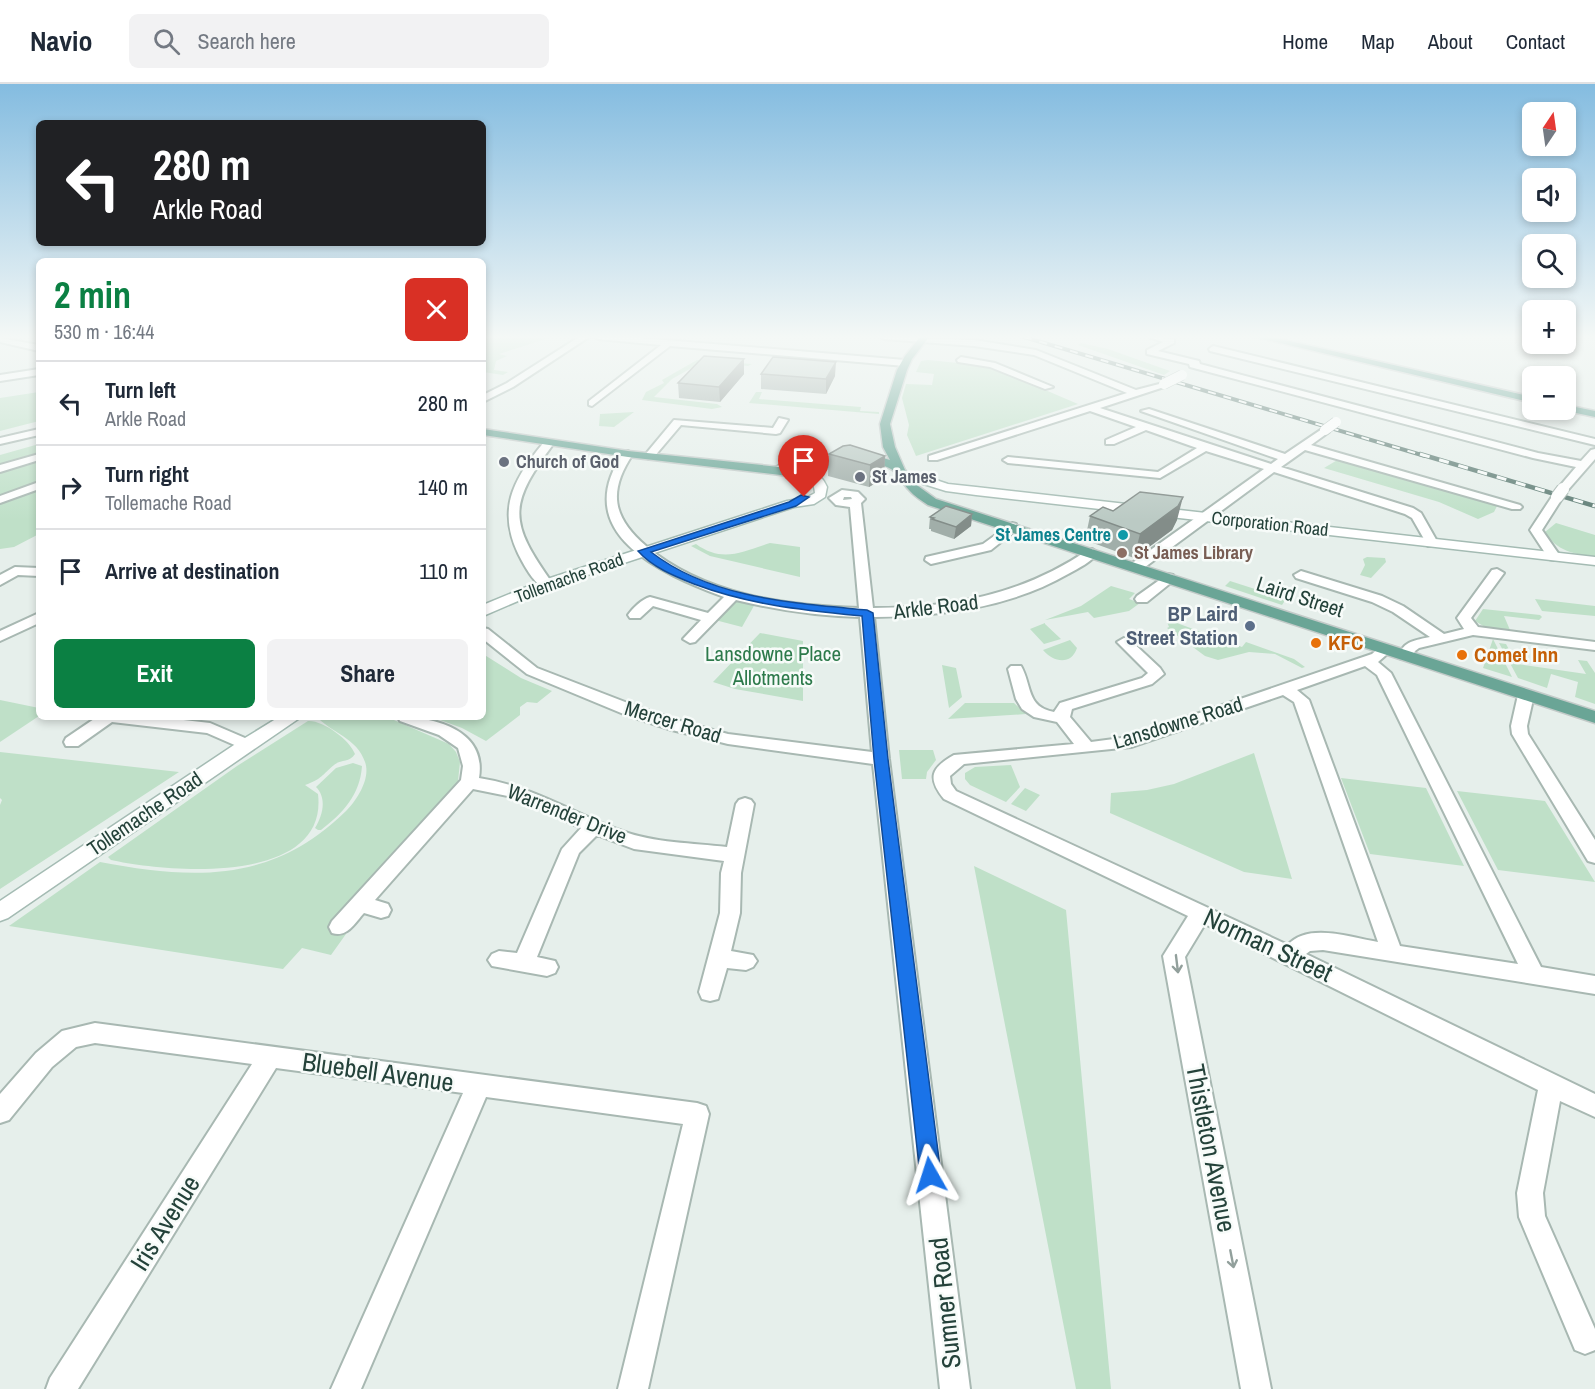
<!DOCTYPE html>
<meta charset="utf-8">
<style>
body{margin:0;font-family:"Archivo Narrow",sans-serif;background:#f2f2f3;color:#1f2937;height:100vh;display:flex;flex-direction:column;font-size:22px;white-space:nowrap}
*{box-sizing:border-box;margin:0}
p{font-size:20px;color:#747a83}
.icon{flex:none;width:33px;height:33px;fill:none;stroke:currentColor;stroke-width:2;stroke-linecap:round;stroke-linejoin:round}
.map{position:relative;flex:1;overflow:hidden}
.drawer{position:absolute;left:36px;top:174px;width:450px;height:462px;display:flex;flex-direction:column;background:#fff;border-radius:9px;box-shadow:0 3px 9px #0003}
.drawer>*{flex:none}
.guide{position:absolute;left:36px;top:36px;width:450px;height:126px;border-radius:9px;box-shadow:0 3px 9px #0003;background:#202124;color:#fff;overflow:hidden}
.needle{width:39px;rotate:13deg}
.tools{position:absolute;left:1522px;top:18px;display:grid;gap:12px}
.tools a{display:grid;place-items:center;width:54px;height:54px;border-radius:9px;background:#fff;box-shadow:0 3px 9px #0003;font-size:30px}
.pin{position:absolute;display:grid;place-items:center;width:51px;height:51px;color:#fff;margin:-62px -26px;border-radius:50% 50% 50% 0;rotate:-45deg;box-shadow:0 0 6px #0007}
.pin .icon{rotate:45deg}
.me{position:absolute;width:66px;margin:-33px;rotate:354deg;stroke-linejoin:round;filter:drop-shadow(0 0 4px #0008)}
.turn{display:flex;align-items:center;gap:21px;height:126px;padding:0 18px;font-size:27px}
.turn .icon{width:78px;height:78px;stroke-width:2.5}
.turn b{display:block;font-size:42px;line-height:51px}
.round{display:grid;place-items:center;flex:none;width:63px;height:63px;border-radius:9px;background:#f2f2f3}
.overview{display:flex;align-items:center;justify-content:space-between;height:102px;padding:0 18px}
h1{font-size:36px;font-weight:800;line-height:45px;color:#0b8043}
.primary-button{display:flex;gap:12px;margin-top:auto;padding:12px 18px}
.primary-button a{flex:1;height:69px;border-radius:9px;background:#0b8043;color:#fff;font-size:24px;font-weight:800;line-height:69px;text-align:center}
.primary-button a+a{background:#f2f2f3;color:#1f2937}
ul{padding:0;list-style:none}
li{display:flex;align-items:center;gap:18px;height:84px;padding:0 18px;border-top:2px solid #e0e1e3}
li div{flex:1}
li b{display:block;font-size:22px}
li em{font-style:normal}
header{display:flex;align-items:center;gap:36px;box-sizing:border-box;height:84px;padding:0 30px;background:#fff;border-bottom:2px solid #e0e1e3}
header strong{font-size:28px}
nav{display:flex;gap:33px;margin-inline-start:auto;font-size:21px}
.search{width:420px;height:54px;background:#f2f2f3;display:flex;align-items:center;gap:15px;box-sizing:border-box;padding:0 21px;border-radius:9px;color:#747a83;font-size:22px}
.map>svg:first-child{display:block}
.green{fill:#bfe0c8}
.lines{fill:none;stroke-linecap:round;stroke-linejoin:round}
.street-casing{stroke:#a8b8b2;stroke-width:4}
.secondary-casing{stroke:#a4bbb3;stroke-width:3}
.primary-casing{stroke:#c2cac8;stroke-width:3}
.street{fill:#fff;fill-rule:evenodd}
.secondary{fill:#fff;fill-rule:evenodd}
.primary{fill:#6aa596;fill-rule:evenodd}
.rail-far1-casing{stroke:#5f7d75;stroke-width:4}
.rail-casing{stroke:#5f7d75;stroke-width:4.5}
.rail-far1{stroke:#f7fbf9;stroke-width:2;stroke-dasharray:8;stroke-linecap:butt}
.rail{stroke:#f7fbf9;stroke-width:3;stroke-dasharray:10;stroke-linecap:butt}
.street-bridge-far1-casing{stroke:#a8b8b2;stroke-width:11;stroke-linecap:butt}
.street-bridge-casing{stroke:#a8b8b2;stroke-width:14;stroke-linecap:butt}
.street-bridge-far1{stroke:#fff;stroke-width:10}
.street-bridge{stroke:#fff;stroke-width:12}
.wall{fill:#a1aea9}
.shaded-wall{fill:#838d89}
.building{fill:#bbcac4;stroke:#838d89;stroke-width:1.5}
.oneway{stroke:#92a09c}
.route{fill:#1a73e8;stroke:#114b97;stroke-width:1.5}
.worship-dot{fill:#6b7280;stroke:#f7fbf9;stroke-width:2}
.culture-dot{fill:#0f9aa8;stroke:#f7fbf9;stroke-width:2}
.education-dot{fill:#8d6e63;stroke:#f7fbf9;stroke-width:2}
.service-dot{fill:#5c6f8a;stroke:#f7fbf9;stroke-width:2}
.food-dot{fill:#e8710a;stroke:#f7fbf9;stroke-width:2}
.labels{text-anchor:middle;stroke-width:5;stroke-linejoin:round;paint-order:stroke}
.far-worship-label{font-size:18px;font-weight:bold;fill:#5b616d;stroke:#f7fbf9;text-anchor:start}
.far-street-label{font-size:18px;fill:#24423a;stroke:#f7fbf9}
.far-culture-label{font-size:18px;font-weight:bold;fill:#0d838f;stroke:#f7fbf9;text-anchor:end}
.far-education-label{font-size:18px;font-weight:bold;fill:#785e54;stroke:#f7fbf9;text-anchor:start}
.street-label{font-size:21px;fill:#24423a;stroke:#f7fbf9}
.service-label{font-size:21px;font-weight:bold;fill:#4e5e75;stroke:#f7fbf9;text-anchor:end}
.food-label{font-size:21px;font-weight:bold;fill:#c56008;stroke:#f7fbf9;text-anchor:start}
.park-label{font-size:21px;fill:#2d7a4b;stroke:#f7fbf9}
.near-street-label{font-size:26px;fill:#24423a;stroke:#f7fbf9}
</style>
<header>
<strong>Navio</strong>
<div class="search"><svg class="icon" aria-label="search" viewBox="0 0 24 24"><circle cx="10" cy="10" r="6"/><path d="M15 15l6 6"/></svg>Search here</div>
<nav><a>Home</a><a>Map</a><a>About</a><a>Contact</a></nav>
</header>
<div class="map">
<svg width="1595" height="1305" viewBox="0 0 1595 1305">
<rect width="100%" height="100%" fill="#e6efeb"/>
<path class="green" d="M483,253H546L549,254L499,270L507,272L496,277L494,286L508,288L503,291L483,288Z
M1081,259L1108,265L1170,287L1164,291L1078,261Z
M697,276L752,280L748,282L702,278L672,295L654,313L717,320L722,323L712,325L642,316L646,308L664,299L662,296Z
M928,276L989,282L1078,320L916,372L907,351L909,341L902,314L906,300L932,301L934,290L916,288L921,277Z
M39,308V337L0,347V314Z
M756,308H762L759,315L861,323L860,327L879,328V330L749,319Z
M634,328L614,343L599,342L600,330Z
M39,360V371L0,382V371Z
M39,375V399L0,413V387Z
M1339,375L1498,420L1494,428L1478,435L1439,418L1324,384Z
M39,404V450L14,463L0,465V420Z
M1556,439L1595,451V473C1574,470 1556,467 1545,448Z
M770,459L800,463V493L710,472L691,462L696,460C722,479 742,468 770,459Z
M1367,473L1385,474L1386,478L1371,494L1360,491L1365,481L1363,475Z
M1230,497L1286,515L1282,521L1225,502Z
M1111,502L1135,509L1129,515L1140,519L1129,527L1094,534L1088,528L1045,536L1081,522Z
M1535,515L1595,522V532L1542,527Z
M737,517L755,520L742,543L715,536Z
M1483,525L1540,531L1542,533L1539,536L1504,532L1510,546L1485,543L1475,537Z
M1166,535L1242,563L1246,558L1294,575L1305,583L1302,584L1275,570L1249,568L1218,576L1205,572L1167,544L1169,543Z
M1045,539V540L1061,555L1044,560L1030,545Z
M760,549L803,557V617L735,605L713,598Z
M1493,555L1512,593L1483,584Z
M1070,556L1077,564C1071,582 1053,578 1043,566Z
M1499,559L1506,560L1517,580L1586,590L1578,576L1587,577L1595,589V620L1575,613L1578,598L1551,590L1547,604L1518,594Z
M483,570L521,594L552,607L537,619L527,618L520,623V631L486,657L462,644L432,633H483Z
M942,581L956,584L962,613L949,624Z
M0,616L39,624V632L0,658Z
M965,619H1014L1026,630L948,635Z
M317,633H387L449,660L456,668L460,678L458,697L330,844L346,850L331,871L302,864L283,885L9,842L100,778C194,796 273,799 346,727C357,716 371,694 365,678C357,654 332,649 317,633Z
M308,637C323,636 350,656 355,670C349,679 341,675 334,681C322,691 322,695 305,701L318,710C329,803 164,788 111,776L108,773L237,682Z
M899,666H933L936,676L927,688L926,695H902Z
M0,668L179,688L0,805V721L2,716L0,714Z
M1254,669L1292,795L1244,788L1110,729L1111,709L1147,706L1174,700Z
M353,679L362,682C360,711 343,729 321,746H318L315,744C323,731 327,714 316,703L336,684Z
M1011,681L1020,703L1006,718L970,701L965,695V689L975,683Z
M1341,694L1426,704L1464,782L1370,770Z
M1025,704L1040,711L1026,727L1011,720Z
M1457,707L1545,717L1595,798L1498,786Z
M974,782L1066,826L1111,1305H1076Z"/>
<g class="lines">
<g class="street-casing">
<path id="street" d="M579,253H589L513,303L483,318V311L507,299Z
M594,253H629L905,276L909,279L905,282L670,262L592,322L589,321V317L661,261L598,255Z
M880,253L974,256L1036,266L1136,306L1167,298V302L1100,324L1271,380L1278,375L1141,327L1149,325L1285,370L1325,343L1329,344V348L1311,361L1520,421L1522,423L1520,425H1512L1305,366L1281,383L1413,424L1421,429L1438,459L1436,462H1428L1412,434L1405,430L1274,388L1141,486H1131L1129,483L1131,480L1264,385L1206,367L1160,394L1008,379L1003,376L1008,373L1158,388L1197,364L1146,346L1114,360H1106V356L1136,343L1090,327L937,376H929V372L1127,309L1034,271L974,262L884,255Z
M1149,253L1174,255V259L1158,267L1199,277L1200,280L1538,369L1581,377L1591,366L1595,365V375L1567,407H1559V403L1576,383L1533,374L1190,283L1189,280L1147,270V266L1163,258Z
M0,254L39,261V267L0,258Z
M1213,262L1595,355V361L1210,267L1209,265Z
M961,273L995,279L1053,303L1045,305L990,283L958,278L957,276Z
M39,285V291L0,297V291Z
M779,334L788,336L780,349L776,350L681,341L653,374L649,375L644,372L674,336L773,344Z
M39,345V351L0,360V354Z
M549,356L554,359C508,421 508,437 553,500L546,504C536,502 527,486 522,477C495,428 512,396 545,357Z
M628,367L633,370C608,407 612,433 646,462C704,511 785,522 859,524L850,423L836,421L829,414L842,406L858,408L865,415L861,419L873,524C951,524 1022,511 1088,466L1092,465L1098,469C1091,478 1079,484 1068,490C1009,524 941,532 874,533L889,675L970,1305H940L873,680L728,660L672,646L626,631L527,590L483,555V544L488,545L537,584L638,623L683,638L728,650L872,668L860,533C817,532 777,526 736,516L695,558L690,559L683,555L701,536L653,522L640,534H630L628,531C633,524 642,515 650,513L708,529L724,513C660,489 568,449 624,368ZM844,413H851L852,415L843,416Z
M39,370V376L0,388V381Z
M39,398V405L0,419V412Z
M1557,410L1563,413L1542,446L1560,472L1554,476L1549,475L1530,446L1553,411Z
M1012,439L1016,440V446L991,466L931,480L925,476L926,473L983,460Z
M15,483L39,484V492L18,491L0,501V491Z
M1497,485L1504,489L1471,534L1478,543L1595,558V566L1473,551L1419,564L1415,567L1411,575H1401L1399,572C1403,557 1416,556 1430,553L1393,528L1372,518L1296,494L1294,491L1301,487L1382,512L1403,522L1444,550L1464,545L1457,534L1492,486Z
M1168,490L1173,491L1175,494L1173,497L1147,518H1137L1135,515L1137,512Z
M39,529V539L0,557V547Z
M1124,554L1129,555L1160,584L1164,590L1152,600L1072,625L1070,633L1091,658L1129,653L1372,570L1381,562H1391L1393,565L1378,578L1391,589L1541,883L1595,892V910L1323,866L1310,867L1306,870L1595,1010V1033L1560,1017L1543,1109L1545,1132L1595,1245V1266L1585,1270L1575,1266L1519,1133L1517,1109L1538,1006L1205,840L1185,873L1271,1305H1241L1163,872L1188,832L944,715C927,694 931,684 954,671L1074,660L1057,638L1034,633L1022,625L1016,615L1008,585L1011,582H1021C1032,601 1026,623 1054,628L1060,619L1142,594L1148,589L1117,558ZM1365,582L1377,591L1518,880L1400,862L1309,616L1297,606ZM1283,611L1294,618L1378,858C1352,854 1308,838 1288,861L956,707L951,700L950,692L964,680L1131,663Z
M1526,606L1534,611L1527,642L1528,650L1595,756V779L1588,777L1512,650L1511,642L1518,611Z
M97,633H157L210,639L252,657L254,661L252,665L246,666L207,649L112,638L78,662H66L64,658L66,654Z
M398,633C435,633 487,646 479,694C535,703 570,728 622,747C654,759 693,759 727,763L736,720L739,716L745,714L751,716L754,720L741,789L740,829L731,867L753,871L757,877L753,883L746,886L727,884L718,915L710,917L702,915L699,908L720,829L721,789L724,777L634,765L597,751L579,769L537,873L555,877L558,883L555,889L547,892L492,882L488,876L492,870L499,867L517,869L562,765L581,744L518,714L473,705L375,816L388,820L391,826L388,832L381,834L364,829C354,840 347,854 332,849L329,843L332,837L461,696L463,682L458,664L439,651L400,637Z
M95,939L697,1019L706,1022L709,1030L648,1305H618L683,1040L486,1013L361,1305H331L463,1009L276,984L78,1305H46L50,1294L252,980L95,959L76,963L52,983L9,1036L0,1039V1010L36,969L62,947Z"/>
</g>
<g class="secondary-casing">
<path id="secondary" d="M782,379C801,381 819,384 827,403L825,413L814,420L794,423L551,503L483,532V521L541,497L787,417L806,414L815,409C814,388 793,389 778,386L776,383Z
M918,390L948,400L976,403L1595,473V481L976,411L946,407L914,397L912,394Z
M279,633H301L8,834L0,837V817L240,657Z"/>
</g>
<g class="primary-casing">
<path id="primary" d="M920,253H929L912,275L907,286L890,340L895,363L905,386L918,402L936,415L1595,627V639L928,421C921,416 914,412 909,406C903,400 898,389 891,385C864,370 818,389 789,392L628,373L483,351V345L628,367L789,384C823,381 856,366 890,376L883,363L880,340L897,286L905,272Z
M1255,253H1272L1533,313V319Z
M1566,321L1595,327V333L1562,326H1566Z"/>
</g>
<use href="#street" class="street"/>
<use href="#secondary" class="secondary"/>
<use href="#primary" class="primary"/>
<g class="rail-far1-casing">
<path id="rail-far1" d="M1024,253L1425,372"/>
</g>
<g class="rail-casing">
<path id="rail" d="M1420,370L1595,422"/>
</g>
<use href="#rail-far1" class="rail-far1"/>
<use href="#rail" class="rail"/>
<g class="street-bridge-far1-casing">
<path id="street-bridge-far1" d="M1164,300L1182,291
M1325,346L1336,338"/>
</g>
<g class="street-bridge-casing">
<path id="street-bridge" d="M1557,413L1563,405"/>
</g>
<use href="#street-bridge-far1" class="street-bridge-far1"/>
<use href="#street-bridge" class="street-bridge"/>
</g>
<path class="wall" d="M744,275V290L720,318L679,314L678,299Z
M761,290L835,292L826,310L761,305Z
M829,370L885,372L884,394L869,403L828,392Z
M1113,427L1177,436L1172,446L1134,474L1085,456L1090,432Z
M972,430L971,442L954,455L931,447V445H929L930,433Z"/>
<path class="shaded-wall" d="M744,275V290L720,318L719,303Z
M836,278L835,292L826,310V295Z
M885,372L884,394L869,403L870,381Z
M1183,413L1177,436L1172,446L1134,474L1140,450Z
M972,430L971,442L954,455L956,443Z"/>
<path class="building" d="M704,272L744,275L719,303L678,299Z
M773,273L836,278L826,295L761,290Z
M850,361L885,372L870,381L829,370L843,362Z
M1140,408L1183,413L1178,422L1140,450L1090,432L1103,423L1113,427Z
M946,422L972,430L956,443L932,435L934,434L930,433Z"/>
<defs><path id="oneway-shaft" d="M-6 0H5M1.5-3L5.5 0L1.5 3" fill="none" stroke-width="1.6" stroke-linecap="round" stroke-linejoin="round" transform="scale(1.5)"/></defs>
<g class="oneway">
<use href="#oneway-shaft" transform="translate(1177 880) rotate(83)"/>
<use href="#oneway-shaft" transform="translate(1232 1175) rotate(79)"/>
</g>
<linearGradient id="sky" x2="0" y2="1"><stop stop-color="#84bce0"/><stop offset="0.58" stop-color="#f4f8f6"/><stop offset="1" stop-color="#f4f8f6" stop-opacity="0"/></linearGradient>
<rect width="1595" height="436" fill="url(#sky)"/>
<path class="route" d="M801,411L809,413L796,422L651,468C712,515 794,519 867,526L873,529L888,675L941,1091L938,1098L930,1101L923,1098L920,1091L874,675L862,532C802,526 750,521 694,500C674,492 652,483 638,467L789,418Z"/>
<g class="worship-dot">
<circle cx="504" cy="378" r="6"/>
<circle cx="860" cy="393" r="6"/>
</g>
<circle class="culture-dot" cx="1123" cy="451" r="6"/>
<circle class="education-dot" cx="1122" cy="469" r="6"/>
<circle class="service-dot" cx="1250" cy="542" r="6"/>
<g class="food-dot">
<circle cx="1316" cy="559" r="6"/>
<circle cx="1462" cy="571" r="6"/>
</g>
<g class="labels">
<g class="far-worship-label">
<text x="516" y="384">Church of God</text>
<text x="872" y="399">St James</text>
</g>
<g class="far-street-label">
<text transform="translate(1270 440) rotate(6)" y="6">Corporation Road</text>
<text transform="translate(569 494) rotate(-20)" y="6">Tollemache Road</text>
</g>
<g class="far-culture-label">
<text x="1111" y="457">St James Centre</text>
</g>
<g class="far-education-label">
<text x="1134" y="475">St James Library</text>
</g>
<g class="street-label">
<text transform="translate(1300 513) rotate(18)" y="7">Laird Street</text>
<text transform="translate(936 523) rotate(-7)" y="7">Arkle Road</text>
<text transform="translate(673 638) rotate(17)" y="7">Mercer Road</text>
<text transform="translate(1178 639) rotate(-17)" y="7">Lansdowne Road</text>
<text transform="translate(145 730) rotate(-34)" y="7">Tollemache Road</text>
<text transform="translate(567 730) rotate(22)" y="7">Warrender Drive</text>
</g>
<g class="service-label">
<text x="1238" y="537">BP Laird<tspan x="1238" dy="24">Street Station</tspan></text>
</g>
<g class="food-label">
<text x="1328" y="566">KFC</text>
<text x="1474" y="578">Comet Inn</text>
</g>
<g class="park-label">
<text x="773" y="577">Lansdowne Place<tspan x="773" dy="24">Allotments</tspan></text>
</g>
<g class="near-street-label">
<text transform="translate(1268 861) rotate(25)" y="9">Norman Street</text>
<text transform="translate(378 988) rotate(8)" y="9">Bluebell Avenue</text>
<text transform="translate(1211 1064) rotate(79)" y="9">Thistleton Avenue</text>
<text transform="translate(165 1139) rotate(-58)" y="9">Iris Avenue</text>
<text transform="translate(945 1219) rotate(-96)" y="9">Sumner Road</text>
</g>
</g>
</svg>
<div class="tools">
<a><svg class="needle" viewBox="-14 -14 28 28"><path d="M0-13l5 13h-10z" fill="#e53935"/><path d="M0 13l5-13h-10z" fill="#747a83"/></svg></a>
<a><svg class="icon" aria-label="sound" viewBox="0 0 24 24"><path d="M4 9h4l5-4v14l-5-4H4zM17 9q2 3 0 6"/></svg></a>
<a><svg class="icon" aria-label="search" viewBox="0 0 24 24"><circle cx="10" cy="10" r="6"/><path d="M15 15l6 6"/></svg></a>
<a>+</a>
<a>−</a>
</div>
<div class="pin" style="left:804px;top:413px;background:#d93025"><svg class="icon" aria-label="arrive" viewBox="0 0 24 24"><path d="M6 21V4h12l-3 4 3 4H6"/></svg></div>
<svg class="me" style="left:930px;top:1091px" viewBox="-20 -20 40 40"><path d="M0-17L14 15 0 8-14 15z" fill="#1a73e8" stroke="#fff" stroke-width="4"/></svg>
<div class="guide">
<div class="turn"><svg class="icon" aria-label="left" viewBox="0 0 24 24"><path d="M17 20v-9H6M10 6l-5 5 5 5"/></svg><div><b>280 m</b>Arkle Road</div></div>
</div>
<section class="drawer">
<div class="overview"><div><h1>2 min</h1><p>530 m · 16:44</p></div><a class="round" style="background:#d93025;color:#fff"><svg class="icon" aria-label="close" viewBox="0 0 24 24"><path d="M6 6l12 12M18 6L6 18"/></svg></a></div>
<ul>
<li><svg class="icon" aria-label="left" viewBox="0 0 24 24"><path d="M17 20v-9H6M10 6l-5 5 5 5"/></svg><div><b>Turn left</b><p>Arkle Road</p></div><em>280 m</em></li>
<li><svg class="icon" aria-label="right" viewBox="0 0 24 24"><path d="M7 20v-9h11M14 6l5 5-5 5"/></svg><div><b>Turn right</b><p>Tollemache Road</p></div><em>140 m</em></li>
<li><svg class="icon" aria-label="arrive" viewBox="0 0 24 24"><path d="M6 21V4h12l-3 4 3 4H6"/></svg><div><b>Arrive at destination</b></div><em>110 m</em></li>
</ul>
<div class="primary-button"><a>Exit</a><a>Share</a></div>
</section>
</div>
